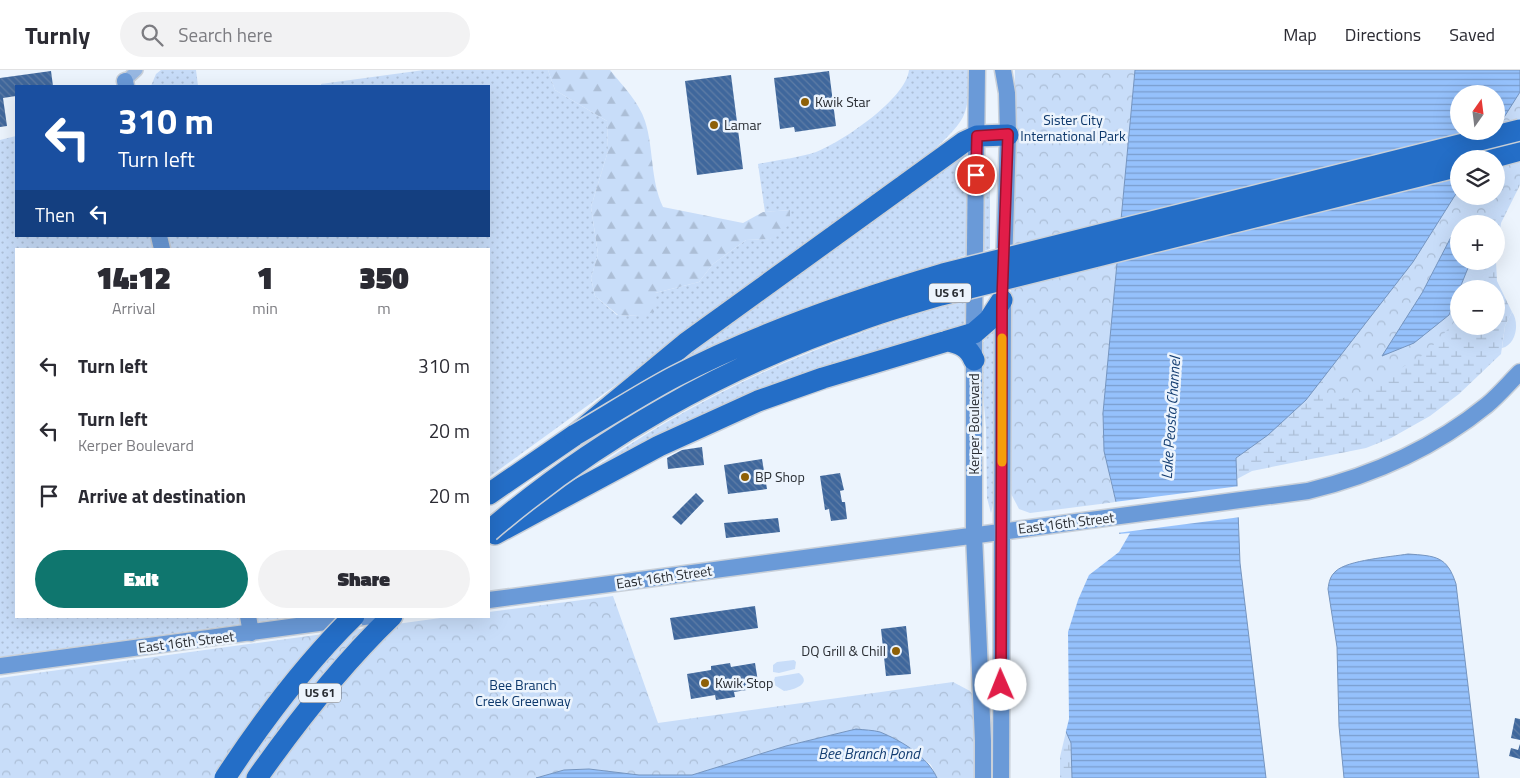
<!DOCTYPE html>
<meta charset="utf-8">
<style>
body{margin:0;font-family:"Titillium Web",sans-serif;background:#f2f2f3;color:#2b2b33;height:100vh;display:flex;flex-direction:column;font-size:19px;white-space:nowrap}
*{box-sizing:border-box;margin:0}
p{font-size:16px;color:#7c7c81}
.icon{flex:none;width:28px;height:28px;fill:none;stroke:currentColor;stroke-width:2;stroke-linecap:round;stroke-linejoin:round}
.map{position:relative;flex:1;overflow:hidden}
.side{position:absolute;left:15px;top:178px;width:475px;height:370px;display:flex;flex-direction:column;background:#fff;border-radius:0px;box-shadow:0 5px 20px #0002}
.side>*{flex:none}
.guide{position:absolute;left:15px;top:15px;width:475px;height:152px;border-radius:0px;box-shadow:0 5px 20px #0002;background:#1a4fa0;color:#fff;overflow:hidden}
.needle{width:32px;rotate:14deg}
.controls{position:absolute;left:1450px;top:15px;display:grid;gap:10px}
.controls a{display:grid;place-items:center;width:55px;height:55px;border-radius:50%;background:#fff;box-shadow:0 5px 20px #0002;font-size:25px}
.pin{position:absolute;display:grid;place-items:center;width:42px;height:42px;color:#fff;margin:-21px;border:2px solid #fff;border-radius:50%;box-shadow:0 1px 5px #0007}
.me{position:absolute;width:55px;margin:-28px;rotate:359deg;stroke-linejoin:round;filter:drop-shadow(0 0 4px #0008)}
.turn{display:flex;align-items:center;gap:18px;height:105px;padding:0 20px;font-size:22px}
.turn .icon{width:65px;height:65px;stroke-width:2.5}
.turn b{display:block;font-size:35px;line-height:42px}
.then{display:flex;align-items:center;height:48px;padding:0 20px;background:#0003;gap:10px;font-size:19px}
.eta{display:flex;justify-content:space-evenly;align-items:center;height:85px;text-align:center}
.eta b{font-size:30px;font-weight:800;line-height:35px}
.action{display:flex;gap:10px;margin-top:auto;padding:10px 20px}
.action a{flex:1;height:58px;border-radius:30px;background:#0f766e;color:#fff;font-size:20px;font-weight:800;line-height:58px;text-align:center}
.action a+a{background:#f2f2f3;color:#2b2b33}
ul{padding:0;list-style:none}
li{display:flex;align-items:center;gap:15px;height:65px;padding:0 20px}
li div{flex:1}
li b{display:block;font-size:19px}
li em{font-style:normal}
header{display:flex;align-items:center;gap:30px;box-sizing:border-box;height:70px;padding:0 25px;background:#fff;border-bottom:1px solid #e1e1e2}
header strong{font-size:24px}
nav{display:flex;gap:28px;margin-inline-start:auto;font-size:18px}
.search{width:350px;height:45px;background:#f2f2f3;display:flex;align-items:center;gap:12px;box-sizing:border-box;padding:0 18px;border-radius:28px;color:#7c7c81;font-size:19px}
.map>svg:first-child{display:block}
.grass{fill:url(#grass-dots)}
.forest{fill:url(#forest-firs)}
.wetland{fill:url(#wetland-marsh);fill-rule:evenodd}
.park{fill:url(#park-crowns)}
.garden{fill:#c8ddf9}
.water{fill:url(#water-rules);stroke:#7595c0}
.pier{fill:#ecf4fd}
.building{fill:url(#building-back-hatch)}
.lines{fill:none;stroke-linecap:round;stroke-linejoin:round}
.street-casing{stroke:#c9d0d9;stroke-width:14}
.secondary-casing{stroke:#c9d0d9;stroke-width:19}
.highway-casing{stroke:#c9d0d9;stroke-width:24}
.street{stroke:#98b8e2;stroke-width:11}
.secondary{stroke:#6a9ad8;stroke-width:16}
.highway{stroke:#246ec7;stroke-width:21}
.highway-bridge-casing{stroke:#c9d0d9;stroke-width:24;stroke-linecap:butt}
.highway-bridge{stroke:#246ec7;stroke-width:21}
.route-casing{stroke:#92132f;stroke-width:12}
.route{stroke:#e11d48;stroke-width:9}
.slow{stroke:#f59e0b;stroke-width:9}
.poi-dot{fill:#8e6007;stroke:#ecf4fd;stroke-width:2}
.labels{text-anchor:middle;stroke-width:5;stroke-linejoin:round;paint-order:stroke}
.shield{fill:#ecf4fd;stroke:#646970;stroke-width:1}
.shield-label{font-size:12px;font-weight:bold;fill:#2a2e34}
.poi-label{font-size:14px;fill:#2a2e34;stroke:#ecf4fd;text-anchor:start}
.park-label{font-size:14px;fill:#0d386b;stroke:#ecf4fd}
.street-label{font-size:14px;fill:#2a2e34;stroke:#ecf4fd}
.water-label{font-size:15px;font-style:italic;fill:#133d71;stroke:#ecf4fd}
</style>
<header>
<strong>Turnly</strong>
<div class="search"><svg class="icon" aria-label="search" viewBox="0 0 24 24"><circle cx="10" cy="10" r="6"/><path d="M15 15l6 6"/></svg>Search here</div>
<nav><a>Map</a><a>Directions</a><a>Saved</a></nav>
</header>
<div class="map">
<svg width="1520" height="708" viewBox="0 0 1520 708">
<defs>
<pattern id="grass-dots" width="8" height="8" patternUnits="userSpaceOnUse" patternTransform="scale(1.25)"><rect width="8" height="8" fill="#c8ddf9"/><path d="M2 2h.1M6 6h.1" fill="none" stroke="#acbed6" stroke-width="1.8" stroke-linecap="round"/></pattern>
<pattern id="forest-firs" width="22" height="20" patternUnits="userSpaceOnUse" patternTransform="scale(1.25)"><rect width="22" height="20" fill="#c8ddf9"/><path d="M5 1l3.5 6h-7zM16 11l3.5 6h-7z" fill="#acbed6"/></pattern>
<pattern id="wetland-marsh" width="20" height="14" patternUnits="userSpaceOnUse" patternTransform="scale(1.25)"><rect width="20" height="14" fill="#c8ddf9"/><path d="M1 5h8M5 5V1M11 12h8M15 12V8" fill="none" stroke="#acbed6"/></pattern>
<pattern id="park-crowns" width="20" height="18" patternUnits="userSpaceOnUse" patternTransform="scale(1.25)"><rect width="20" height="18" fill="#c8ddf9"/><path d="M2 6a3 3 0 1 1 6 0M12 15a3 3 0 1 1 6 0" fill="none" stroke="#acbed6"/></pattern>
<pattern id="water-rules" width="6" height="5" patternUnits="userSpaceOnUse" patternTransform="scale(1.25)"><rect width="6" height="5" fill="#95c1fc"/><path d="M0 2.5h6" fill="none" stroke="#7a9dcd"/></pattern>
<pattern id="building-back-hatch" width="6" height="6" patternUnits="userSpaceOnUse" patternTransform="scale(1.25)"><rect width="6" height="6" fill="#3f679c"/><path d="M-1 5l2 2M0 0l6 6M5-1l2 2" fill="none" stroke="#5f7da6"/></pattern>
</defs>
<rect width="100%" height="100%" fill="#ecf4fd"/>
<path class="grass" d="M161,0H196L198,16H151L156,4Z
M424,0H548L555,20L607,51L608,81L591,137L598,184L591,208L595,226L617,245L639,246L655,223L699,212L713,194L746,170L770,169L790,140L765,142L758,94C777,90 798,88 816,82C842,72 906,29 909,0H969C968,15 970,33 963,47C952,68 913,96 895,113L489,407V179H16V546H299L0,587V70L16,66V166H489V16H321V14Z
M966,84L968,88L967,185C865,214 764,248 669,297L854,165L961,85Z
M987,94L990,107V179L981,182L984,106Z
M967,229L964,255L880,283L581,408C699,322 827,269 967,229Z
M990,259L995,260V427L991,443L987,428L986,358L980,290L981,277Z"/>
<path class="forest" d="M548,0H610C622,15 639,32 645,51C654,79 650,109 663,137L743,153L763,142L790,140V154L770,169L746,170L713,194L699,212L655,223L654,242L639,246L618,245L595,226L591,208L598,184L591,137L608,81L607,51L555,20Z"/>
<path class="wetland" d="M1520,19V115L1501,153L1496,191V154H1459V191H1496L1497,211L1512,242L1505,256L1501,284L1459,324L1430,346L1391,368L1366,378L1252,401L1237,409L1236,388L1268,364L1459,109V126H1496V61ZM1459,219H1496V256H1459Z
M1069,649L1078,708H1060V687Z"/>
<path class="park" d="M1015,0H1135L1103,343L1110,410L1116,432L1030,443L1019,439L1009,420V322Z
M1520,22V112L1493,154H1459V191H1481L1473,219H1459V247L1425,284L1355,325L1323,333V308L1413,192L1459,119V126H1496V60Z
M613,526L658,653L953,612L970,621L974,626L976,708H937L931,695L915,681L879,662L856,659L786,676L692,705H639L589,699L564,700L536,708H0V608L455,546H489V542Z"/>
<path class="garden" d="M1512,242C1520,253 1516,275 1502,278L1505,256Z
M794,590L796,592L795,599L779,603L773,602V595L777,592Z
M799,603C813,614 793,620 784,621L773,614L775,607Z"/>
<path class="water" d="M1135,0H1520V22L1496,60V24H1459V61H1495L1459,89V119L1413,192L1306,330L1268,365L1236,388L1240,493L1266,708H1072L1071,673L1063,655L1060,577L1074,512L1114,477L1120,465L1116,432L1104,381L1103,343Z
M1451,167L1459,178V191L1470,193L1449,245L1414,273L1382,286L1422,223Z
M1408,484C1436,486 1447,486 1456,514L1479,708H1344L1339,656L1337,577L1328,519C1329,512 1330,506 1336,501C1348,490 1390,487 1408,484Z
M856,659C864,660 873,660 880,662C902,671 927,686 937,708H536L564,700L589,699L639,705H692L786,676Z"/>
<path class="pier" d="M1240,416L1241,447L1117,463L1114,432Z
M1130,463L1119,482L1089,505L1078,530L1068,562L1069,649L1065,665L1061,655L1057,577L1061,548L1071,511L1077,500L1102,485L1116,470L1118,464Z"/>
<path class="building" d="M51,1L53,16H16V26L3,28L7,56L0,57V8Z
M829,1L836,56L795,62L794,57L780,59L774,8Z
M731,5L743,99L697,105L685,11Z
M702,377L704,395L668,399L667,388L682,380Z
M762,389L767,419L728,424L724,395Z
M840,403L844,420L840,421L842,432H845L847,449L831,451L829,439L825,440L820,406Z
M696,423L704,431L681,455L672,447Z
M778,448L780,462L726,468L724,453Z
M755,536L758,558L674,570L670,548Z
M906,556L911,604L886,606L881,559Z
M730,593L731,597L755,593L759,618L734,622L735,627L716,630L715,625L691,629L687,604L711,600V596Z
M1515,648L1520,649V670L1511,668Z
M1520,674V689L1509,686L1511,678L1518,680Z"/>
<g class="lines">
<g class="street-casing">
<path id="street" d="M125,11L137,0"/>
</g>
<g class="secondary-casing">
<path id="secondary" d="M977,0L974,263V465L983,671V708
M1003,0L1007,23L1008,65L1004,198
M125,11L126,16
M159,166L162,179
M489,530L1308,421C1374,405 1434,378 1487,335C1499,325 1509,313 1520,302
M248,546L251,563
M0,596L371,546
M1001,708L1003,228"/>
</g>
<g class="highway-casing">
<path id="highway" d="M1487,89L1520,80
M947,271C959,273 969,277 974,290
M489,424L575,365L686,273L964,72L977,66L1008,65
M495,464L659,376L758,331L823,308L974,263L989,250L1002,230
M257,708C298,650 341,595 392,546"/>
</g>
<use href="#street" class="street"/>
<use href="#secondary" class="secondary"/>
<use href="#highway" class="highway"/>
<g class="highway-bridge-casing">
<path id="highway-bridge" d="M575,365C608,346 640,325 674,307C759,263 851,231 943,204L1520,60
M489,461C597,369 723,297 858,251C885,241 913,233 941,225L1459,96
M225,708C263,650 304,595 354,546"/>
</g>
<use href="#highway-bridge" class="highway-bridge"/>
</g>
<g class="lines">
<g class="route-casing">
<path id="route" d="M976,105L977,66L1008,64L1002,230L1001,615"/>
</g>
<use href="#route" class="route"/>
<path class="slow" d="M1002,392V268"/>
</g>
<g class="poi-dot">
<circle cx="805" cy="32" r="5"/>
<circle cx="714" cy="55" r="5"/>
<circle cx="745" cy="407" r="5"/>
<circle cx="896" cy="581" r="5"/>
<circle cx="705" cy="613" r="5"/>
</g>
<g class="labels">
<g class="shield">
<rect x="929" y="213.5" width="42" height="19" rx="4"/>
<rect x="299" y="613.5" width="42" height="19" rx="4"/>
</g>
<g class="shield-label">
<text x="950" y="227">US 61</text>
<text x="320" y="627">US 61</text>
</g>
<g class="poi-label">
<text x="815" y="37">Kwik Star</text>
<text x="724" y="60">Lamar</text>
<text x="755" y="412">BP Shop</text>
<text x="886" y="586" text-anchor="end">DQ Grill &amp; Chill</text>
<text x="715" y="618">Kwik Stop</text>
</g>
<g class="park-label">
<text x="1073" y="55">Sister City<tspan x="1073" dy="16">International Park</tspan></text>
<text x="523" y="620">Bee Branch<tspan x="523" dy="16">Creek Greenway</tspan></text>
</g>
<g class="street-label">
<text transform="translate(974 354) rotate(-90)" y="5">Kerper Boulevard</text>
<text transform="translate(1066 453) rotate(-7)" y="5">East 16th Street</text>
<text transform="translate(664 507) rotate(-8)" y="5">East 16th Street</text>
<text transform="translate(186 572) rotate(-7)" y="5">East 16th Street</text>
</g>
<g class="water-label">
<text transform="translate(1171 348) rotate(-86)" y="5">Lake Peosta Channel</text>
<text x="869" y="689">Bee Branch Pond</text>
</g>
</g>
</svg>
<div class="controls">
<a><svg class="needle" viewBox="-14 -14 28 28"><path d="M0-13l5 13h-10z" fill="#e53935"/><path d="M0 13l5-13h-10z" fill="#7c7c81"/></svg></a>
<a><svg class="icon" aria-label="layers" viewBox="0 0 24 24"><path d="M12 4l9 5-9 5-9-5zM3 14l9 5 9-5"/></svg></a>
<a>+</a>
<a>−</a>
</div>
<div class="pin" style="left:976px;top:105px;background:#d93025"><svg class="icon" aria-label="arrive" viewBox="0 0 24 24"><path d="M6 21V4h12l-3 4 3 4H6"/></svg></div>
<svg class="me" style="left:1001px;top:615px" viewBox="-20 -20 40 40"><circle r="19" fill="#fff"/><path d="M0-13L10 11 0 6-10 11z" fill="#e11d48"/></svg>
<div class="guide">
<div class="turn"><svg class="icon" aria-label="left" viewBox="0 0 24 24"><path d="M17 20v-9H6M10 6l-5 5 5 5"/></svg><div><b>310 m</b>Turn left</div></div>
<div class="then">Then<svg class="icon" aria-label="left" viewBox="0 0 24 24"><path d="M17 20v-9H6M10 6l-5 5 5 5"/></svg></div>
</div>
<section class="side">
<div class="eta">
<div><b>14:12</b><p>Arrival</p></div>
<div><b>1</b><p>min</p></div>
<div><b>350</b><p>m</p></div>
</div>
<ul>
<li><svg class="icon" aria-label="left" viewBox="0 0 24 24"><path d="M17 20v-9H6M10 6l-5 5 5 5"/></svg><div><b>Turn left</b></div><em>310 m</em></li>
<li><svg class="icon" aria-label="left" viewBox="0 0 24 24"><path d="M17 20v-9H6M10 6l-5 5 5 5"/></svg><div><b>Turn left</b><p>Kerper Boulevard</p></div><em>20 m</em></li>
<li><svg class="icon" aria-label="arrive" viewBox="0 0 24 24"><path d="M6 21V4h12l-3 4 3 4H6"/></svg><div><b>Arrive at destination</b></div><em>20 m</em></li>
</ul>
<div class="action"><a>Exit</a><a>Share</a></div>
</section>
</div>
